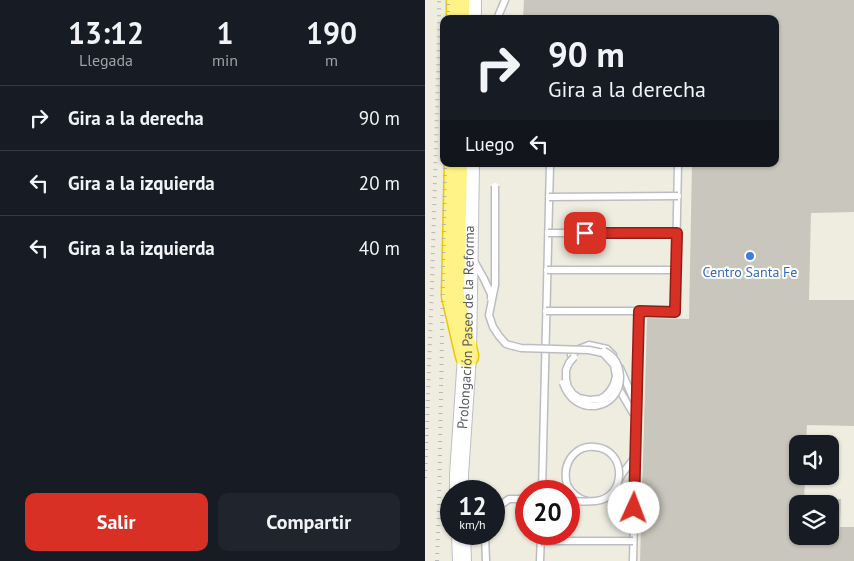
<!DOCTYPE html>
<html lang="es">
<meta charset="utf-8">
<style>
body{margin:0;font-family:"PT Sans",sans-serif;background:#20242c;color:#f1f3f6;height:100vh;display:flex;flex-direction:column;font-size:19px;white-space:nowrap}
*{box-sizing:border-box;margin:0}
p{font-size:16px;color:#9ea1a6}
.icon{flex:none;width:28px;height:28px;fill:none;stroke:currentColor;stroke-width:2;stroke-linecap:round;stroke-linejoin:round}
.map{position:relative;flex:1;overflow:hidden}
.drawer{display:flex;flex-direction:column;background:#171b24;width:425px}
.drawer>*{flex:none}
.top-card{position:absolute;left:15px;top:15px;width:339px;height:152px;border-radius:10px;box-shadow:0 1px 4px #0004;background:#171b24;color:#f1f3f6;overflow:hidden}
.buttons{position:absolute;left:364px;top:435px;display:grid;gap:10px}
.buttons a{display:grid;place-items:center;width:50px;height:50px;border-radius:10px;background:#171b24;box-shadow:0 1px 4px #0004;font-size:25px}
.speed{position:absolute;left:15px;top:480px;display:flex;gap:10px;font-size:25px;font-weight:700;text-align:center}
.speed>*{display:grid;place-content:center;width:65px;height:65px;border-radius:50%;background:#171b24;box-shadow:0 1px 4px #0004;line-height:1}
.speed small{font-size:12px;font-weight:400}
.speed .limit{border:8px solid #d22;background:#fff;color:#111}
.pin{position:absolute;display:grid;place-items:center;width:42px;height:42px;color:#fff;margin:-21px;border-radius:10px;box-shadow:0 2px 8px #0006}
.me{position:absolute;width:55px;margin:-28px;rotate:2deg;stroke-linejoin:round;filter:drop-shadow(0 0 4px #0008)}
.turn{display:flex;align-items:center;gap:18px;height:105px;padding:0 25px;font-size:22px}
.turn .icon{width:65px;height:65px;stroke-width:2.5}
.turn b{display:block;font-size:35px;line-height:42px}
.then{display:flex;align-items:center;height:48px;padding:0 25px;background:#0003;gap:10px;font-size:19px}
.eta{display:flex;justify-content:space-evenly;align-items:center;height:85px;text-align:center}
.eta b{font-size:30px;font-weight:600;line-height:35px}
.cta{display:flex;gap:10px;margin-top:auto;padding:10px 25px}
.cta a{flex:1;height:58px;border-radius:10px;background:#d93025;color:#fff;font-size:20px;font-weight:600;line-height:58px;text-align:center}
.cta a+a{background:#20242c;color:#f1f3f6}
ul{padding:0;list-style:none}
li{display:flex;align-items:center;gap:15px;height:65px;padding:0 25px;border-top:1px solid #363941}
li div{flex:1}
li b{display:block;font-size:19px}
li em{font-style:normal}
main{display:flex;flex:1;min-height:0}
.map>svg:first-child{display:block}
.building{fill:#c9c7bd}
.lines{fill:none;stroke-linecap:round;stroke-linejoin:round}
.lane-casing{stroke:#bbbdc3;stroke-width:9}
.secondary-casing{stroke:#bdbfc8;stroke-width:20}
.highway-casing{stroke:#eec700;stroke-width:25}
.lane{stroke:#fff;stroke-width:6}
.secondary{stroke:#fff;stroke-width:18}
.highway{stroke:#fff286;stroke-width:22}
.rail{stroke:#b6b7b7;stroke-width:4;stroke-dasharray:1 6;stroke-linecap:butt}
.lane-bridge-casing{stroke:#bbbdc3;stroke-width:9;stroke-linecap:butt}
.lane-bridge{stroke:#fff;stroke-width:6}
.route-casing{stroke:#8d1f18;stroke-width:12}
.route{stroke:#d93025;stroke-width:9}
.shop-dot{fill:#3f7fe0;stroke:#fff;stroke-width:2}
.labels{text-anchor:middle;stroke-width:4;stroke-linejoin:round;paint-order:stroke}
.shop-label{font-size:14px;fill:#366cbe;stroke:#fff}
.street-label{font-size:14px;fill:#595c63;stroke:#fff}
</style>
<main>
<section class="drawer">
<div class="eta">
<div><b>13:12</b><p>Llegada</p></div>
<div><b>1</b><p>min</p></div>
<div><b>190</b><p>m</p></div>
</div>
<ul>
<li><svg class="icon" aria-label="right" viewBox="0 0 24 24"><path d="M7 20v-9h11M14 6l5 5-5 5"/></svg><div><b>Gira a la derecha</b></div><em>90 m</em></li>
<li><svg class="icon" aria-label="left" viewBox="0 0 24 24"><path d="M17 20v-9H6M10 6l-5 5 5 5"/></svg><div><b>Gira a la izquierda</b></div><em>20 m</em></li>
<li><svg class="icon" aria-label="left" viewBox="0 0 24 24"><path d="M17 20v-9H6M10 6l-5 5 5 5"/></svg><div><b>Gira a la izquierda</b></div><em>40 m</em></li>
</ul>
<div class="cta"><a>Salir</a><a>Compartir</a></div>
</section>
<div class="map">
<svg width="429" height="561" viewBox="0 0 429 561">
<rect width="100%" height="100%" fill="#eeede0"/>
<path class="building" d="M99,0H429V212L386,213L384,300H429V426L382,425L381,444H372V476H380L379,504H372V536H405V499H416L415,527H429V561H215L222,318L264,319L267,164H350V19H98Z"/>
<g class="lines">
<g class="lane-casing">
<path id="lane" d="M72,19L80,0
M49,261L59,279
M250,311L253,164
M146,355L154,349L164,345L182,349L188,355
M195,368L211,405
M191,384L208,413
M194,480L197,474L210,457
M142,485C147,494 153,499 162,501
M117,491L125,164
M69,510L84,499H101
M60,534L61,561
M115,561L116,534
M208,561L214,311"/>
</g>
<g class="secondary-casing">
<g id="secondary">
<path d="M47,19V0"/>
<path id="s1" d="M34,491V475L42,356L45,164"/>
<path d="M36,534L37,561"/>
</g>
</g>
<g class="highway-casing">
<path id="highway" d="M33,19V0
M31,164L28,296L42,356"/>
</g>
<use href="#lane" class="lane"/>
<use href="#secondary" class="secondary"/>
<use href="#highway" class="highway"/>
<path class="rail" d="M23,19V0
M0,478L7,286L14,35V0
M12,561L14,505L20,164"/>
<g class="lane-bridge-casing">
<path id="lane-bridge" d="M70,186V285L64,315L68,327L74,336L81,344L96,348L164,350L178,353L189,365L191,376L189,384L185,391L180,396L175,399L164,400L154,398L148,394L143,387L141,379V370L144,363L149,357
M124,197L253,196
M123,233H252
M122,270H251
M59,279L66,294V299
M121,311H250
M138,383C150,419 196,410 195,376C194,364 190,357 179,351
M142,485C139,473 140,463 149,454C155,448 162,446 170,447C203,450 201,498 171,501C162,502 152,501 144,501
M116,541H208"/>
</g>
<use href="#lane-bridge" class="lane-bridge"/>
</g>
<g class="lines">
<g class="route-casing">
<path id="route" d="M160,233H252L250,312L214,311L209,508"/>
</g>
<use href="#route" class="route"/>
</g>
<circle class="shop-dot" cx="325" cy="256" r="5"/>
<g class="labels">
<g class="shop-label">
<text x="325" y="277">Centro Santa Fe</text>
</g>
<g class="street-label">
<text dy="5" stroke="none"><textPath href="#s1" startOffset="164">Prolongación Paseo de la Reforma</textPath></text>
</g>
</g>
</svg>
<div class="buttons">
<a><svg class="icon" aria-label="sound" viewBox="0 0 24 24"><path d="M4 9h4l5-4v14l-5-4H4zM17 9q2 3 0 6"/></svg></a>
<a><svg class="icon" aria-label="layers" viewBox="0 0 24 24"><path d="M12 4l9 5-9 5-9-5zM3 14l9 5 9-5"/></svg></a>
</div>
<div class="speed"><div>12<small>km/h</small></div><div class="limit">20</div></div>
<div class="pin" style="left:160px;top:233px;background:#d93025"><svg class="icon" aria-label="arrive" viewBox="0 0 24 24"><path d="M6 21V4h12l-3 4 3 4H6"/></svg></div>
<svg class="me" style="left:209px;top:508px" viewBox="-20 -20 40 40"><circle r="19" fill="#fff"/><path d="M0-13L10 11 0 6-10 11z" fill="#d93025"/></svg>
<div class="top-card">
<div class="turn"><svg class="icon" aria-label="right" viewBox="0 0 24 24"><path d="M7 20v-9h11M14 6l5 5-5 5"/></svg><div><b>90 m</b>Gira a la derecha</div></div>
<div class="then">Luego<svg class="icon" aria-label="left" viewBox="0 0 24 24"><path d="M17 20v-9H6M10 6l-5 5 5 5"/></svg></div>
</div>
</div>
</main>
